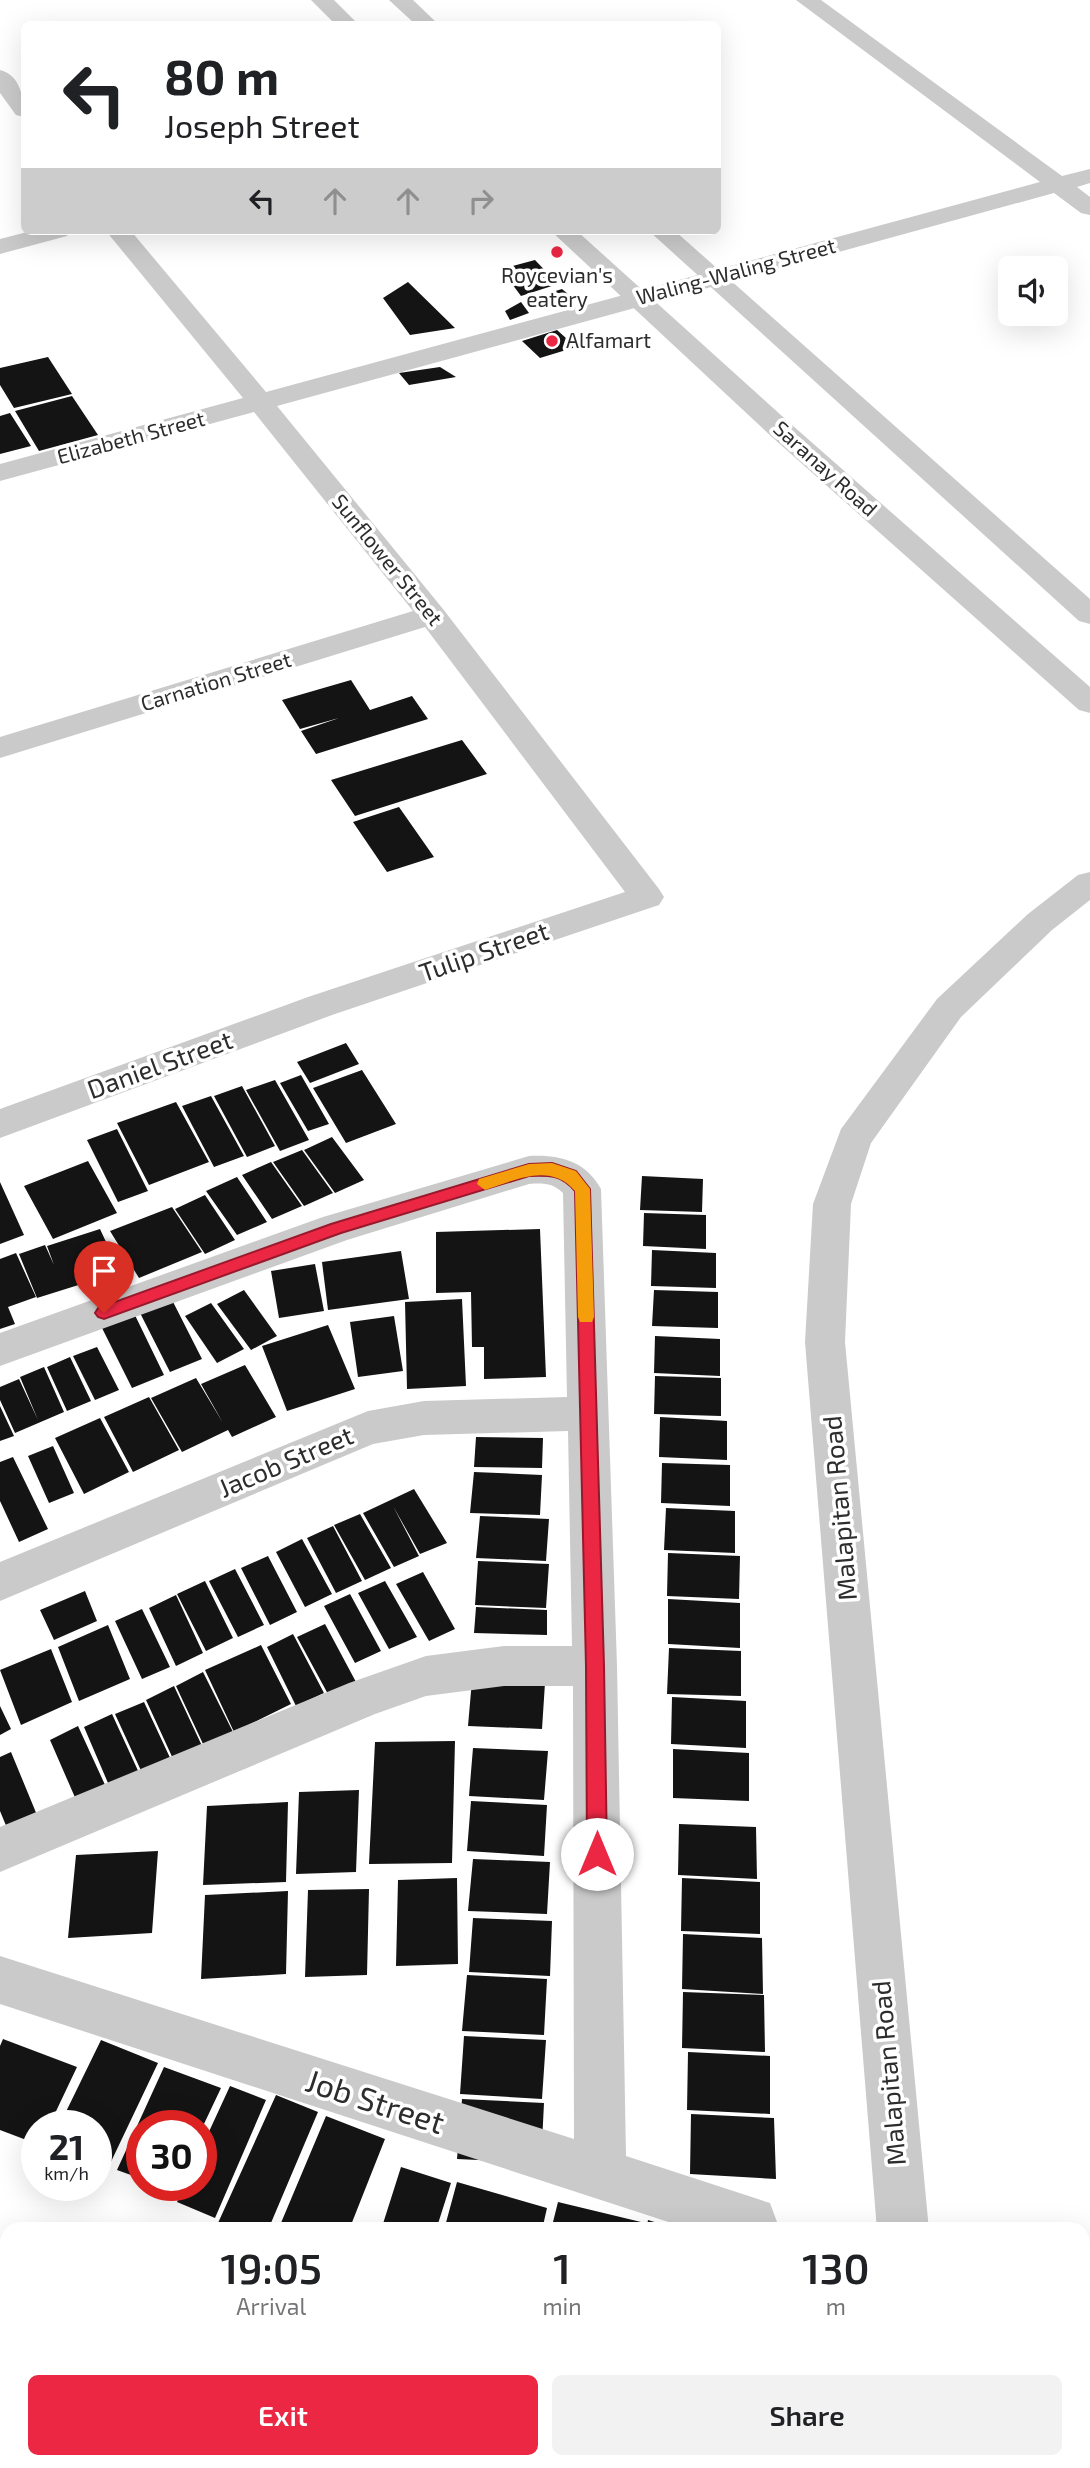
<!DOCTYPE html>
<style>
body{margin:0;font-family:"Exo 2",sans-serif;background:#f2f2f2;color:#202124;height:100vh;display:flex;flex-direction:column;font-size:26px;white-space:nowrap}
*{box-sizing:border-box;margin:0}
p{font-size:23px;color:#757577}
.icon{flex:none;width:38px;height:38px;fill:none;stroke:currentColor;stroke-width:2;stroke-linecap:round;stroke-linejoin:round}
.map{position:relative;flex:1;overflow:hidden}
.panel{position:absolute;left:0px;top:2222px;width:1090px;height:247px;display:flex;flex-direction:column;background:#fff;border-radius:21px 21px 0 0;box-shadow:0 7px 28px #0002}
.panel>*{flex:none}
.hud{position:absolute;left:21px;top:21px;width:700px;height:214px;border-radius:10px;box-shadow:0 7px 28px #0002;background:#fff;color:#202124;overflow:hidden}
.buttons{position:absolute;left:998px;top:256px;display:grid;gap:14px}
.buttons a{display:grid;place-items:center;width:70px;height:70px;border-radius:10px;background:#fff;box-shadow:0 7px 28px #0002;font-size:35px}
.speed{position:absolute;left:21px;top:2110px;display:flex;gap:14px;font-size:35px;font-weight:700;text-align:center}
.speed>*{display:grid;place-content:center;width:91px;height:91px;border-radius:50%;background:#fff;box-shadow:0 7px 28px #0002;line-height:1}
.speed small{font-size:18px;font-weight:400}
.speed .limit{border:10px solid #d22;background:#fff;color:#111}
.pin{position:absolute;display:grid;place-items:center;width:60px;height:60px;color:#fff;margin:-72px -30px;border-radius:50% 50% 50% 0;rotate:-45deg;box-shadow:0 0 7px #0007}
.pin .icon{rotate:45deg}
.me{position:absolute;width:77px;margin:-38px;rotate:0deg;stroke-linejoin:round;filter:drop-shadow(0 0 5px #0008)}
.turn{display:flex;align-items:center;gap:24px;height:147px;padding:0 28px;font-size:32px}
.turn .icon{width:91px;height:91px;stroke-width:2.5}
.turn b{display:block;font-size:49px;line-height:60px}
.lanes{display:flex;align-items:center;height:66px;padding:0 28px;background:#0003;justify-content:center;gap:35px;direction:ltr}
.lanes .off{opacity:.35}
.eta{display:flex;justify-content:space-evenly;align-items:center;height:119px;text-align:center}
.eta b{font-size:42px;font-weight:600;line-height:49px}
.primary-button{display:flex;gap:14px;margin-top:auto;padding:14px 28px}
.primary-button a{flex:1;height:80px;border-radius:10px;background:#eb2743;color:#fff;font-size:28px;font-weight:600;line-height:80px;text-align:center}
.primary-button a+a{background:#f2f2f2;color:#202124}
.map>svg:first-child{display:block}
.building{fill:#141414}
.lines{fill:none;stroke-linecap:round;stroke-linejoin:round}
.service{fill:#cacaca;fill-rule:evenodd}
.minor{fill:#cacaca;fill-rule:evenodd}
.tertiary{fill:#cacaca;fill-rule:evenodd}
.route{fill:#eb2743;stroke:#99192c;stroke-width:2}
.slow{fill:#f59e0b}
.poi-dot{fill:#eb2743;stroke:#fff;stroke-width:2.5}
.labels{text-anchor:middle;stroke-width:7;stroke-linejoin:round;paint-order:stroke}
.far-street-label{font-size:21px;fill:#2d2d2d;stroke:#fff}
.far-poi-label{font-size:21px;fill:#2d2d2d;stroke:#fff}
.street-label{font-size:26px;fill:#2d2d2d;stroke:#fff}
.near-street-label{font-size:32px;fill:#2d2d2d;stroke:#fff}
</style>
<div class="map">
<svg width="1090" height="2468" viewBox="0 0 1090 2468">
<rect width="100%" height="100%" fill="#fff"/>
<path class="building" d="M535,260L558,284L521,296L501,269Z
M408,282L455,328L410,335L383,298Z
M562,289L575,300L545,310L530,299Z
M521,302L529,313L510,320L505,311Z
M557,330L576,347L540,358L522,341Z
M48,357L72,394L14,408L0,385V368Z
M440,367L456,377L409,385L399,373Z
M72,396L98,435L39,451L15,411Z
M10,413L31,446L0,454V416Z
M351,680L370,710L412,696L428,719L316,754L301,731L339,718L300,729L282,700Z
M462,740L487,774L355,816L331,780Z
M399,807L434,857L387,872L353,822Z
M346,1043L359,1064L310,1083L297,1062Z
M362,1070L396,1124L346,1143L313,1088Z
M301,1075L329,1124L308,1131L280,1083Z
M275,1080L309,1140L280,1151L246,1090Z
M242,1086L275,1146L247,1157L214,1096Z
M211,1096L244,1156L214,1167L182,1106Z
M176,1102L209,1162L149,1185L117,1123Z
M117,1129L148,1191L118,1202L87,1140Z
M332,1137L364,1180L335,1193L304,1150Z
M302,1150L333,1193L304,1206L273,1162Z
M88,1161L117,1213L53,1239L24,1186Z
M271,1162L302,1206L272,1219L242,1175Z
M642,1176L703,1179L702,1212L640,1210Z
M237,1177L267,1222L237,1235L206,1191Z
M0,1182L24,1235L0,1244Z
M205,1195L235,1240L205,1254L175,1209Z
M172,1207L202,1252L139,1278L110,1231Z
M644,1213L706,1215V1249L643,1246Z
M100,1229L120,1272L37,1298L19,1254L45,1245L54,1265L47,1246Z
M540,1229L546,1377L484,1379V1347H472L471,1292L436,1293V1232Z
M652,1250L716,1253V1288L651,1286Z
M401,1251L409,1299L328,1310L322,1262Z
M16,1253L36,1297L8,1307L15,1324L0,1329V1259Z
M315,1264L324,1311L279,1318L271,1271Z
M244,1290L277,1336L251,1350L217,1304Z
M654,1290L718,1292V1328L652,1326Z
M169,1294L202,1359L170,1372L137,1307Z
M462,1299L466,1386L407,1389L405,1302Z
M211,1303L244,1349L217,1363L185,1316Z
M132,1309L164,1375L132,1388L99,1322Z
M394,1316L403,1371L358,1377L350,1322Z
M328,1325L355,1389L287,1411L262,1346Z
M655,1336L720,1339V1376L654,1373Z
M97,1347L119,1390L95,1400L73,1356Z
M70,1357L91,1401L67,1411L47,1367Z
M245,1365L276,1417L232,1437L228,1430L182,1452L151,1398L196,1378L223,1423L201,1384Z
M44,1367L64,1412L15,1433L0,1400V1387L19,1379L38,1420L20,1377Z
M655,1376L721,1378V1416L654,1414Z
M149,1397L179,1450L133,1472L104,1417Z
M0,1406L14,1436L0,1441Z
M660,1417L727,1421V1460L659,1457Z
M100,1418L129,1472L84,1494L55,1438Z
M476,1437L543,1438L542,1468L474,1467Z
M53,1446L74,1493L49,1503L28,1456Z
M13,1457L48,1529L19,1542L0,1501V1462Z
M662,1463L730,1465V1506L661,1503Z
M474,1472L542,1475L540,1515L470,1513Z
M414,1489L447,1543L420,1554L393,1506L419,1556L394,1567L363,1513Z
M666,1508L735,1511V1553L664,1550Z
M360,1514L391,1568L365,1580L334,1525Z
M480,1516L549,1519L546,1561L476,1558Z
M333,1526L362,1581L336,1593L307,1538Z
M302,1539L332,1594L305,1607L276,1552Z
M668,1553L740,1556L739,1599L667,1596Z
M268,1556L297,1612L270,1625L241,1568Z
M478,1561L549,1564L546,1608L475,1605Z
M235,1569L264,1625L238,1637L209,1581Z
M423,1572L455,1629L429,1641L396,1584Z
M205,1581L233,1638L206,1651L177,1594Z
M385,1581L417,1637L389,1649L358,1593Z
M85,1591L97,1621L54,1640L40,1610Z
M350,1594L381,1651L355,1663L324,1606Z
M176,1595L203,1653L176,1666L149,1608Z
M668,1599L740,1603V1648L668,1644Z
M476,1607L547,1610V1635L474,1633Z
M142,1609L170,1667L142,1679L115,1621Z
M325,1624L356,1682L329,1696L297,1637Z
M108,1625L130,1679L79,1701L58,1647Z
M293,1634L324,1693L296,1706L267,1647Z
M261,1645L291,1704L234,1732L205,1670Z
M669,1648L741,1651V1696L667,1694Z
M51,1649L72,1702L21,1725L0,1670Z
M203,1672L233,1732L204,1746L176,1686Z
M472,1680L545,1683L542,1729L468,1726Z
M174,1686L203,1748L174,1761L146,1700Z
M672,1697L746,1701V1748L671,1744Z
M144,1702L172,1762L143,1775L115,1714Z
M0,1706L11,1729L0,1735Z
M112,1714L140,1775L111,1790L84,1727Z
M78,1726L106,1787L77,1802L50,1740Z
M455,1741L452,1863L369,1864L375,1742Z
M473,1748L548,1751L544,1800L469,1796Z
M673,1749L749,1753V1801L673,1798Z
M11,1752L37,1815L7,1828L0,1811V1757Z
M359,1790L356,1872L296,1874L299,1792Z
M471,1801L547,1805L544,1856L467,1851Z
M288,1802L286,1882L203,1885L207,1806Z
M679,1824L756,1827L757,1879L678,1875Z
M158,1851L152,1933L68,1938L76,1855Z
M473,1859L550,1862L547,1914L468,1911Z
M457,1878L458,1964L396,1966L398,1880Z
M682,1878L760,1882V1934L681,1931Z
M369,1889L367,1975L305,1977L308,1890Z
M288,1891L286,1974L201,1979L205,1895Z
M473,1918L552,1921L550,1976L469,1972Z
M683,1934L762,1938L763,1994L682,1989Z
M467,1975L547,1979L544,2035L462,2031Z
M683,1992L764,1995L765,2052L682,2048Z
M464,2036L546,2040L542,2099L460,2094Z
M3,2039L77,2067L49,2126H37V2144L0,2130V2046Z
M101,2040L158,2063L99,2187L96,2186V2126H59Z
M688,2052L770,2056V2114L687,2110Z
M164,2067L221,2088L203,2126H142V2179L117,2170Z
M230,2086L266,2100L215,2218L177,2202L184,2186H201V2149Z
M276,2095L318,2112L268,2230H236L218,2223Z
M462,2099L544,2103L541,2163L457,2159Z
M691,2114L774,2118L776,2179L690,2174Z
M326,2116L385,2139L349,2230H278Z
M401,2167L451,2183L436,2230H381Z
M457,2182L547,2208L542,2230H444Z
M558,2202L641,2222L639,2230H551Z
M648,2220L677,2229V2230H646Z
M0,2374L7,2376V2462H159L160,2468H0Z"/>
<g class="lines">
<path class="service" d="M0,2244L7,2246V2286L0,2284Z
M198,2462H241L242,2468H198Z
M555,2462H612L615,2468H557Z"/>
<path class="minor" d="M796,0H821L1062,176L1090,169V183L1077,187L1090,197V215L1081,213L1054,193L277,406L443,609L659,889L664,897L659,905L332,1015L0,1138V1109L308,997L625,892L425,627L0,758V737L413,611L254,412L0,481V464L243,398L106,231H131L266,392L1040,182Z
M0,70C21,75 24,99 24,117L16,115L0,93Z
M31,231H70L67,236L0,254V239Z
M529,1156C559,1154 586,1161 601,1189L617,1666L626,2156L770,2203L777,2222L774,2230H693L0,2004V1956L574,2139L573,1686H504L426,1696L375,1714L0,1872V1827L349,1683L426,1656L504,1646H572L568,1431L424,1435L373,1444L0,1601V1562L368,1411L424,1401L567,1397L563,1193C552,1183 544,1183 529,1184L347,1240L0,1366V1333L323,1217Z"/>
<path class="tertiary" d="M311,0H334L358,24H335Z
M389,0H413L438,24H415Z
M551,231H577L792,425L1090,687V713L1079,710L772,437Z
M649,231H675L1090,599V624L1079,621Z
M1090,872V900L1052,930L961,1017L871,1143L851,1204L845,1342L929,2230H877L805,1342L813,1204L841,1129L937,999L1028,914L1078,875Z
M894,2462H950L951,2468H895Z"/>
</g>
<path class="route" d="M552,1163L576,1171L590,1189L604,1666L607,1854L604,1860L597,1863L590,1860L587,1854L586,1666L575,1191C561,1175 550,1175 529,1176L341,1233L104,1319L98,1317L95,1313L98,1308L331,1224L529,1164Z"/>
<path class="slow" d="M552,1163L576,1171L590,1189L594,1317L592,1322H580L578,1317L575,1191C550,1162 516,1180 485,1190L477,1184L479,1179L529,1164Z"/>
<g class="poi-dot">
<circle cx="557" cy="252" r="7"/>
<circle cx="552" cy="341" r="7"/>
</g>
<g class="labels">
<g class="far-street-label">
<text transform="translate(736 272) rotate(-15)" y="7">Waling-Waling Street</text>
<text transform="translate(131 438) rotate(-15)" y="7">Elizabeth Street</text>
<text transform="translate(825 469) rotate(42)" y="7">Saranay Road</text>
<text transform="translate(387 560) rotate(51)" y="7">Sunflower Street</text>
<text transform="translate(216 682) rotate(-17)" y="7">Carnation Street</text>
</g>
<g class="far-poi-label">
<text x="557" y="283">Roycevian's<tspan x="557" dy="24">eatery</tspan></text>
<text x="566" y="348" text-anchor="start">Alfamart</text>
</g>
<g class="street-label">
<text transform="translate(484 952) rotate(-19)" y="9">Tulip Street</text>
<text transform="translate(160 1065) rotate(-20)" y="9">Daniel Street</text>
<text transform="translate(286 1462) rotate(-23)" y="9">Jacob Street</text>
<text transform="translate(840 1508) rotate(-95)" y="9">Malapitan Road</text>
<text transform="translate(889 2073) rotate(-95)" y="9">Malapitan Road</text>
</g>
<g class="near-street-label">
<text transform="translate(375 2102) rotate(18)" y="11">Job Street</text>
</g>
</g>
</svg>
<div class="buttons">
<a><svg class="icon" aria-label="sound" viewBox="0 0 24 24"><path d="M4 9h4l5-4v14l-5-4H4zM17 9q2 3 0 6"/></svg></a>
</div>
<div class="speed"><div>21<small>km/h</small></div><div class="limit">30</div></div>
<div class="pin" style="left:104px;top:1313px;background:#d93025"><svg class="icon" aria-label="arrive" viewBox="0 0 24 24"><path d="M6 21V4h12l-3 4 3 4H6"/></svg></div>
<svg class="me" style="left:597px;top:1854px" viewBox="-20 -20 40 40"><circle r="19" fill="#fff"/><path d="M0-13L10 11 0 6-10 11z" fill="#eb2743"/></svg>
<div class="hud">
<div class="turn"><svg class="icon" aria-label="left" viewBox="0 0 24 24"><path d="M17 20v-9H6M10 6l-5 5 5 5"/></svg><div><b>80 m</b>Joseph Street</div></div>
<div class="lanes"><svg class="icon" aria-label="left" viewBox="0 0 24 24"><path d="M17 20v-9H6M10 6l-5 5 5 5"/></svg><svg class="icon off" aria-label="ahead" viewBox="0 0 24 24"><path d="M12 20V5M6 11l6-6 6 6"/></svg><svg class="icon off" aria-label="ahead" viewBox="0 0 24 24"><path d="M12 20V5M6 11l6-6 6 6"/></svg><svg class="icon off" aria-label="right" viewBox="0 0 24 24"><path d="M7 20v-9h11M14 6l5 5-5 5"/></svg></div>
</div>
<section class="panel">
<div class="eta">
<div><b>19:05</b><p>Arrival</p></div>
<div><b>1</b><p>min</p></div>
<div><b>130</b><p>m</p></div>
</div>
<div class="primary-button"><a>Exit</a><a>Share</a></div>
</section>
</div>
